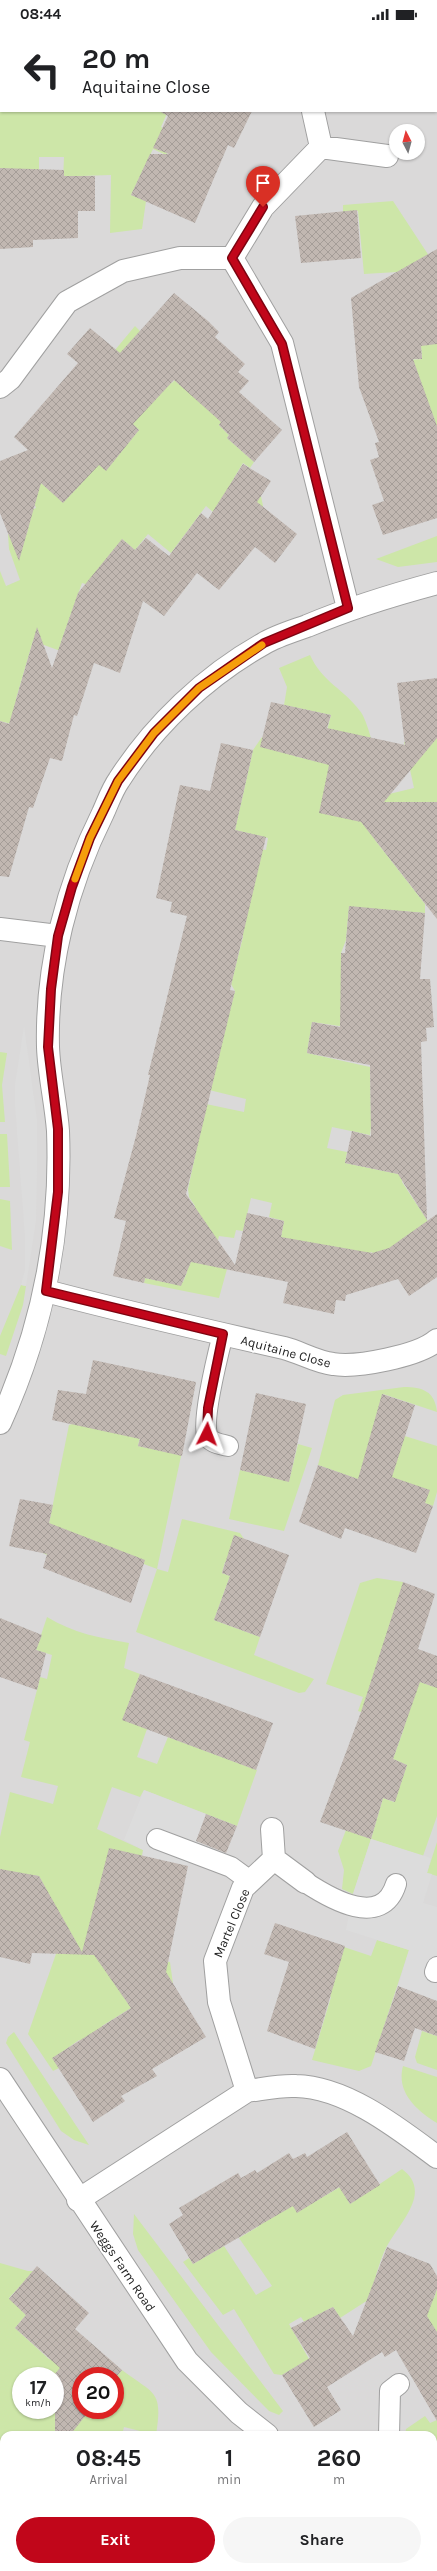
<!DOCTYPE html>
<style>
body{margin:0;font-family:Karla,sans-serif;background:#f6f6f6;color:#202124;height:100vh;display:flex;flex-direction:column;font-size:15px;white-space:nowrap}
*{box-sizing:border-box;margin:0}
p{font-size:13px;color:#757577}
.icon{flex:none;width:22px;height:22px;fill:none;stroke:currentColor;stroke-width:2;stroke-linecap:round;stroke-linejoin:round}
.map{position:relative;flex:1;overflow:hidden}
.side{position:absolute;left:0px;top:2403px;width:437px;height:140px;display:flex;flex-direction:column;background:#fff;border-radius:12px 12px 0 0;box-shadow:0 1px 3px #0004}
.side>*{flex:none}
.top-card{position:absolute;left:0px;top:0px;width:437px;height:84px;box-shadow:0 1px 3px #0004;background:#fff;color:#202124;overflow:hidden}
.needle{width:26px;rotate:354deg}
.buttons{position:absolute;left:389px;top:96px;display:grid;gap:8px}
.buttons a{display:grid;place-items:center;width:36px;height:36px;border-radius:50%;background:#fff;box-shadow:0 1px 3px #0004;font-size:20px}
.speed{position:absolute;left:12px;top:2339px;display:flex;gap:8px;font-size:20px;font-weight:700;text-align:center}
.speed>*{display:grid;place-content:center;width:52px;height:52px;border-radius:50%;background:#fff;box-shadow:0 1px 3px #0004;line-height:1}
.speed small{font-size:10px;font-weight:400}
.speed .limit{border:6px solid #d22;background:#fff;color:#111}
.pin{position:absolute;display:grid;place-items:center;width:34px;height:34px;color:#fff;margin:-41px -17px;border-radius:50% 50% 50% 0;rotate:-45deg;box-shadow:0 0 4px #0007}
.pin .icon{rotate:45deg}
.me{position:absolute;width:44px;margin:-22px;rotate:3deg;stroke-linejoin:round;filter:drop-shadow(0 0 3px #0008)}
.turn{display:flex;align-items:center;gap:14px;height:84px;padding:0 16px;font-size:18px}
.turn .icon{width:52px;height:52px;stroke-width:2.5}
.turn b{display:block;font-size:28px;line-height:34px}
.eta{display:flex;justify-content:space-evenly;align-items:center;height:68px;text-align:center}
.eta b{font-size:24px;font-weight:700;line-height:28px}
.button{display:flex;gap:8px;margin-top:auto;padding:8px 16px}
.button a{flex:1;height:46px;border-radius:24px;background:#c1061a;color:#fff;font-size:16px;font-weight:700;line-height:46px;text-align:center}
.button a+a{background:#f6f6f6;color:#202124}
.status{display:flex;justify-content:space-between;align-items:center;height:28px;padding:0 20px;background:#fff;direction:ltr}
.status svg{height:11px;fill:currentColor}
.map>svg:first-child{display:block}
.residential{fill:#dad9d9;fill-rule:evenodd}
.grass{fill:#cde6a8}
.parking{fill:#dcdcdc}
.building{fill:url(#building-cross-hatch)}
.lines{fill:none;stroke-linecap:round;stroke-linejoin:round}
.lane-casing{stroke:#a0a0a0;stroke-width:22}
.street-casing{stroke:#a0a0a0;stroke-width:24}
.lane{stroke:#fff;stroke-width:20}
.street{stroke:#fff;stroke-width:22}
.route-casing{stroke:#7d0411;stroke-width:10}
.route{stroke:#c1061a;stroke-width:7}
.slow{stroke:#f59e0b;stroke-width:7}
.labels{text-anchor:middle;stroke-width:4;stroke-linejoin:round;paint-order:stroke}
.street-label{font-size:13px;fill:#1c1c1c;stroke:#fff}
</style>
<div class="status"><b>08:44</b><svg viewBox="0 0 49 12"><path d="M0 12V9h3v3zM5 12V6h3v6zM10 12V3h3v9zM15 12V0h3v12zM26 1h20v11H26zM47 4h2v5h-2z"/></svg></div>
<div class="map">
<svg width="437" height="2543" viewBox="0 0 437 2543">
<defs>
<pattern id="building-cross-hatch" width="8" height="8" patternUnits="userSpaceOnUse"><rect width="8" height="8" fill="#c1b7b1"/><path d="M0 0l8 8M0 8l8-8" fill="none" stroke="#a59d98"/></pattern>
</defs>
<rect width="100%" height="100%" fill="#ede8e2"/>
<path class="residential" d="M0,0H437V2543H0ZM1,1H436V83H1ZM396,103H418V125H396ZM21,2348H55V2382H21ZM81,2348H115V2382H81ZM4,2407H433V2539H4Z"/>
<path class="grass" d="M0,60L1,83H168L161,99L176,107L166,127L153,121L131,167L146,173L142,201L110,205L111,147L80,148L63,153L64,129H39V170L0,140Z
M393,173L437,240V438L395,333L422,331L421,318L430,242L364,246L358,183L343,184V177Z
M135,298L140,303L151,337L172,355L202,323L233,382L219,397L229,407L227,410L254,434L250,440L243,435L234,450L261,468L263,478L241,508L206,478L171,525L148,506L135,522L122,511L134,571L82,555L61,614L88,633L33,613L16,671L60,709L0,693V543L6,558L20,552L9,521L8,506L17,510L27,505L29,497L24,485L36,480L31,466L41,455L63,474L58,449L116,430L139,402L128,392L115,322Z
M437,508V534L398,539L376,531Z
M310,627C322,654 344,661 360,683C370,695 380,749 385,767L414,760L404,714L437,710V774H432L375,812L425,876V885L349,879L346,912L341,925L346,999L312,994L307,1025L370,1039L371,1098L370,1107L332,1099L327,1120L347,1124L345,1135L403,1147L402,1154L437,1207L382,1256L372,1224L358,1229C323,1209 311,1219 277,1230L284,1193L269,1189L272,1175L251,1170L243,1203L236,1202L234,1210L219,1208L214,1227L227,1241L219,1270L144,1255L145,1250L174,1256L183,1254L187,1244L179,1234L195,1178L189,1169L188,1161L206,1076L244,1084L246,1071L209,1062L235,963L231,956L243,909L238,817L266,822L268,810L235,802L253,722L262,709L297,718L294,728L319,734L331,687L284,677L287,659L279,640Z
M0,1024L7,1025L2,1057L5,1094H0Z
M0,1106H7L10,1159H0Z
M0,1171L10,1173L12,1222L0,1218Z
M21,1257L26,1258L23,1277L6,1328L0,1326V1308Z
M404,1359C422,1359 435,1363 437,1384L383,1366L395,1405L437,1418V1464L433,1478L318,1437L335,1372L343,1367Z
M148,1373L138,1418L171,1425L184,1414L157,1541L168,1544L182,1491L240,1505L244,1511L234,1537L225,1534L222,1545L230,1548L214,1592L260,1609L254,1627L314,1651L305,1664L299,1665L136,1604L157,1541L144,1536V1532L90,1512L47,1527L43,1525L69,1397Z
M298,1416L312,1420L284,1503L229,1491L240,1442L289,1453Z
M377,1550L403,1554L408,1650L435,1659L437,1653V1788L423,1828L371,1811L353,1866L342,1861L344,1842L338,1823L346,1802L371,1811L383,1770L394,1774L407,1737L393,1731L404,1700L358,1683L363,1669L326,1656L360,1555Z
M47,1589C73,1605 100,1610 129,1615L124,1640L140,1646L123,1691L147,1701L137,1729L157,1736L168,1709L257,1742L237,1798L144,1762L140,1769L112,1759L97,1801L143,1822L121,1928L170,1934L173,1956L154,1967L121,1965L131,1980L102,1998L119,2025L90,2020L79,2012L55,2029L59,2040L53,2043L28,2006L57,1923L37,1901L45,1859L39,1848L31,1847L0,1859V1809L10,1764L53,1776L58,1758L21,1749L30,1714L24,1712L38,1658L40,1649L47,1651L52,1627L36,1622Z
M437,1814V1848L427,1845Z
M377,1912L409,1922L371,2038L359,2043L312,2032L331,1969L317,1964L341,1918L371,1928Z
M422,2003L437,2008V2042L417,2035L415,2029Z
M14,2004L89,2117L74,2112L61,2103L6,2015L8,2009Z
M403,2038L437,2049V2095C416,2082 396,2064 403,2038Z
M402,2141C433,2164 400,2194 387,2218C382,2227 379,2238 376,2247L427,2274L434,2270L437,2261V2304L368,2272L340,2290L333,2279L323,2284L313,2308L301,2289L289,2296L309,2331L282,2347L274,2346L234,2281L223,2287L183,2234L189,2230L193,2236L224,2218L256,2267L272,2258L239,2210L259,2198L277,2151L297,2184L340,2159L350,2176Z
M134,2186L283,2383L279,2387L269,2383L211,2324L138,2222L133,2206Z
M0,2235L28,2243H34L9,2270L26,2287L15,2300L49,2331L63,2336L54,2348H21V2382H55L56,2390L90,2382H115V2350L122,2342C155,2367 163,2362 156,2407L124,2399L122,2407H4V2539H19L16,2543H0Z
M425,2388L430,2395L437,2392V2454L433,2453V2407H405L406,2401Z
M335,2539H395L394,2543H335Z"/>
<path class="parking" d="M24,998L37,1092V1142L36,1193L26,1258L21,1257L25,1242V1208L15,1077V1057Z
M144,1762L206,1786L187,1838L143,1828V1822L124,1812Z
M371,1811L431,1830L427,1845L432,1846L423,1875L437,1879V1973L398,1958L409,1922L346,1902L353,1866Z"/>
<path class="building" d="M159,83H252L234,120L228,117L195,195L131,167L150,126H169L153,120L168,88Z
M0,140L64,142V148H95V183H78V210L33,212V219L0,221Z
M357,182L361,230L301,235L295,188Z
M437,221V316L421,318L422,331H413L437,398V490L383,507L372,477L384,473L370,432L379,429L375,415L379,414L359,359L351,270Z
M174,265L208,293L219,304L215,309L245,336L238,344L249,353L239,364L282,402L254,434L227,410L229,407L219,397L221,394L174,352L133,396L139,402L106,443L99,437L63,475L41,455L19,533L0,485V433L28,422L14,409L78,335L67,326L90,300L120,325Z
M243,436L271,453L257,474L297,506L275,535L255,519L219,562L197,545L164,588L143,573L120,645L94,635L77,688L74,687L62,733L50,730L33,780L29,779L9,849L0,848V693L9,696L37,599L52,640L78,565L122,511L135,522L146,510L169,528L201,485L208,491Z
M437,650V710L384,774H437V891L361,794L319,785L329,737L260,719L271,674L331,687L327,700L405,717L397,655Z
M221,715L253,722L235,802L266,809L230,962L235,963L186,1166L235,1237L247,1185L284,1193L281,1209L372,1225L389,1220L437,1186V1249L409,1268L398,1251L346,1267L345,1273L336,1272L334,1286L283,1275L288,1254L191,1234L181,1258L145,1250L144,1255L113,1248L126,1193L114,1190L136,1108L150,1047H148L187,888L170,884L172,874L156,870L180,757L210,763Z
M349,878L425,885L420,951H430L434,999L426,1000L427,1013L421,1014L427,1192L398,1146L345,1135L352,1103L371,1108L370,1037L307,1025L312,994L340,999L341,925H345Z
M93,1332L196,1354L182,1428L138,1418L140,1411L52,1392L58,1362L86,1366Z
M256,1365L306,1376L289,1454L240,1442Z
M382,1366L415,1377L392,1449L430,1462L425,1475L433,1478L416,1525L345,1500L341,1511L299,1494L318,1437L358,1451Z
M20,1471L53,1477L49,1495L145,1532L131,1575L43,1540L47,1526L9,1518Z
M234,1507L289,1527L260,1609L214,1592L230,1548L222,1545Z
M403,1554L435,1566L418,1621L437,1628V1660L420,1654L393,1731L407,1737L395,1774L383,1770L371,1811L320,1794L361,1684Z
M0,1590L42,1607L36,1622L46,1625L37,1662L0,1649Z
M140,1646L273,1695L256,1742L122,1692Z
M206,1786L237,1798L226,1825L196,1813Z
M109,1820L188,1838L166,1944L206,2009L152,2041L157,2048L121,2068L125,2073L93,2094L52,2030L131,1980L94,1927L32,1925L30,1936L0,1929V1841L39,1848L82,1924Z
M275,1895L345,1918L315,2021L267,2003L289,1934L264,1926Z
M398,1958L437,1973V2008L415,2000L404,2033L375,2024Z
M347,2104L380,2157L350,2176L339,2159L297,2185L293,2178L193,2236L169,2196L183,2187L179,2180L238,2145L241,2150L255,2142L257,2145L289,2125L293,2131L305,2125L307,2129Z
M387,2219L430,2236L437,2248V2261L427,2288L437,2304V2393L396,2322L385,2329L382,2324L327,2359L341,2382L314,2399L282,2347L310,2330L291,2300L333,2279L353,2308Z
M37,2238L89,2285L75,2301L122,2342L115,2350V2348H81V2382H90L70,2407H55V2346L60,2340L15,2300L26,2287L9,2271Z"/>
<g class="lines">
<g class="lane-casing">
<path id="lane" d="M223,1306C218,1326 202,1389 207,1407C210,1415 221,1416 228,1418
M157,1811L231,1839L250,1853
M305,1854C331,1871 382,1901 396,1856
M435,1944L437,1939
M389,2407L390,2363L399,2356"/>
</g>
<g class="street-casing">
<path id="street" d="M321,119L387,128
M232,230L263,179L321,119L313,83
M0,359L10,351L67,274L123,243L180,230H232L282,315L348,580
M0,901L58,908
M46,1263C125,1284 204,1302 284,1320C300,1324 316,1334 333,1336C356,1340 419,1328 437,1312
M0,1395C42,1303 62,1203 58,1103C56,1075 49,1047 48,1019C46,938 67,857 103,785C108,774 112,762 119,752C154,697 206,648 263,616C276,608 293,603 307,598C350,580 392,567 437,555
M274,1831L305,1854
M0,2051L187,2333L239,2385L267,2407
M247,2063C263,2061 280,2057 296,2058C346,2059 398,2100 437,2129
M78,2172L247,2063L219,1974L215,1933L243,1860L274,1831L272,1801
M433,2486L437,2487
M215,2543L217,2539"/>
</g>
<use href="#lane" class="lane"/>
<use href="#street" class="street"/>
</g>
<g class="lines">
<g class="route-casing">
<path id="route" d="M207,1406L208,1380L223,1306L46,1263L58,1164V1101L48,1019L51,961L58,908L72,859L90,810L118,753L154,705L199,660L264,615L348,580L282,316L232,230L263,179"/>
</g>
<use href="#route" class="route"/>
<path class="slow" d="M75,851L90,810L118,753L154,705L199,660L262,617"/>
</g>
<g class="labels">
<g class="street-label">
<text transform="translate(286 1323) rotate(15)" y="5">Aquitaine Close</text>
<text transform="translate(231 1895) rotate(-67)" y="5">Martel Close</text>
<text transform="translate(123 2238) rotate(56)" y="5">Weggs Farm Road</text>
</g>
</g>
</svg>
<div class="buttons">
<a><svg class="needle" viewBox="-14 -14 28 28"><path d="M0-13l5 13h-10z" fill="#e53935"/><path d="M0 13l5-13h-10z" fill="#757577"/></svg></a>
</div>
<div class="speed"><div>17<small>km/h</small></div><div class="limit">20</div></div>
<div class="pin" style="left:263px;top:179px;background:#d93025"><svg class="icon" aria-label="arrive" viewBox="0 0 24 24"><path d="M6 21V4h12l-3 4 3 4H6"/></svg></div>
<svg class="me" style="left:207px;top:1406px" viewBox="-20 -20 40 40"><path d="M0-17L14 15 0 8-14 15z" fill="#c1061a" stroke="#fff" stroke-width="4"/></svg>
<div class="top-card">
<div class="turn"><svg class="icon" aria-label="left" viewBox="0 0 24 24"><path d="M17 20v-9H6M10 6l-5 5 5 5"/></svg><div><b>20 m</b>Aquitaine Close</div></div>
</div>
<section class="side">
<div class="eta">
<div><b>08:45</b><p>Arrival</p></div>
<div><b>1</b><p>min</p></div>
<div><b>260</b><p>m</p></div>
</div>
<div class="button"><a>Exit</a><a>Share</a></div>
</section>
</div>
